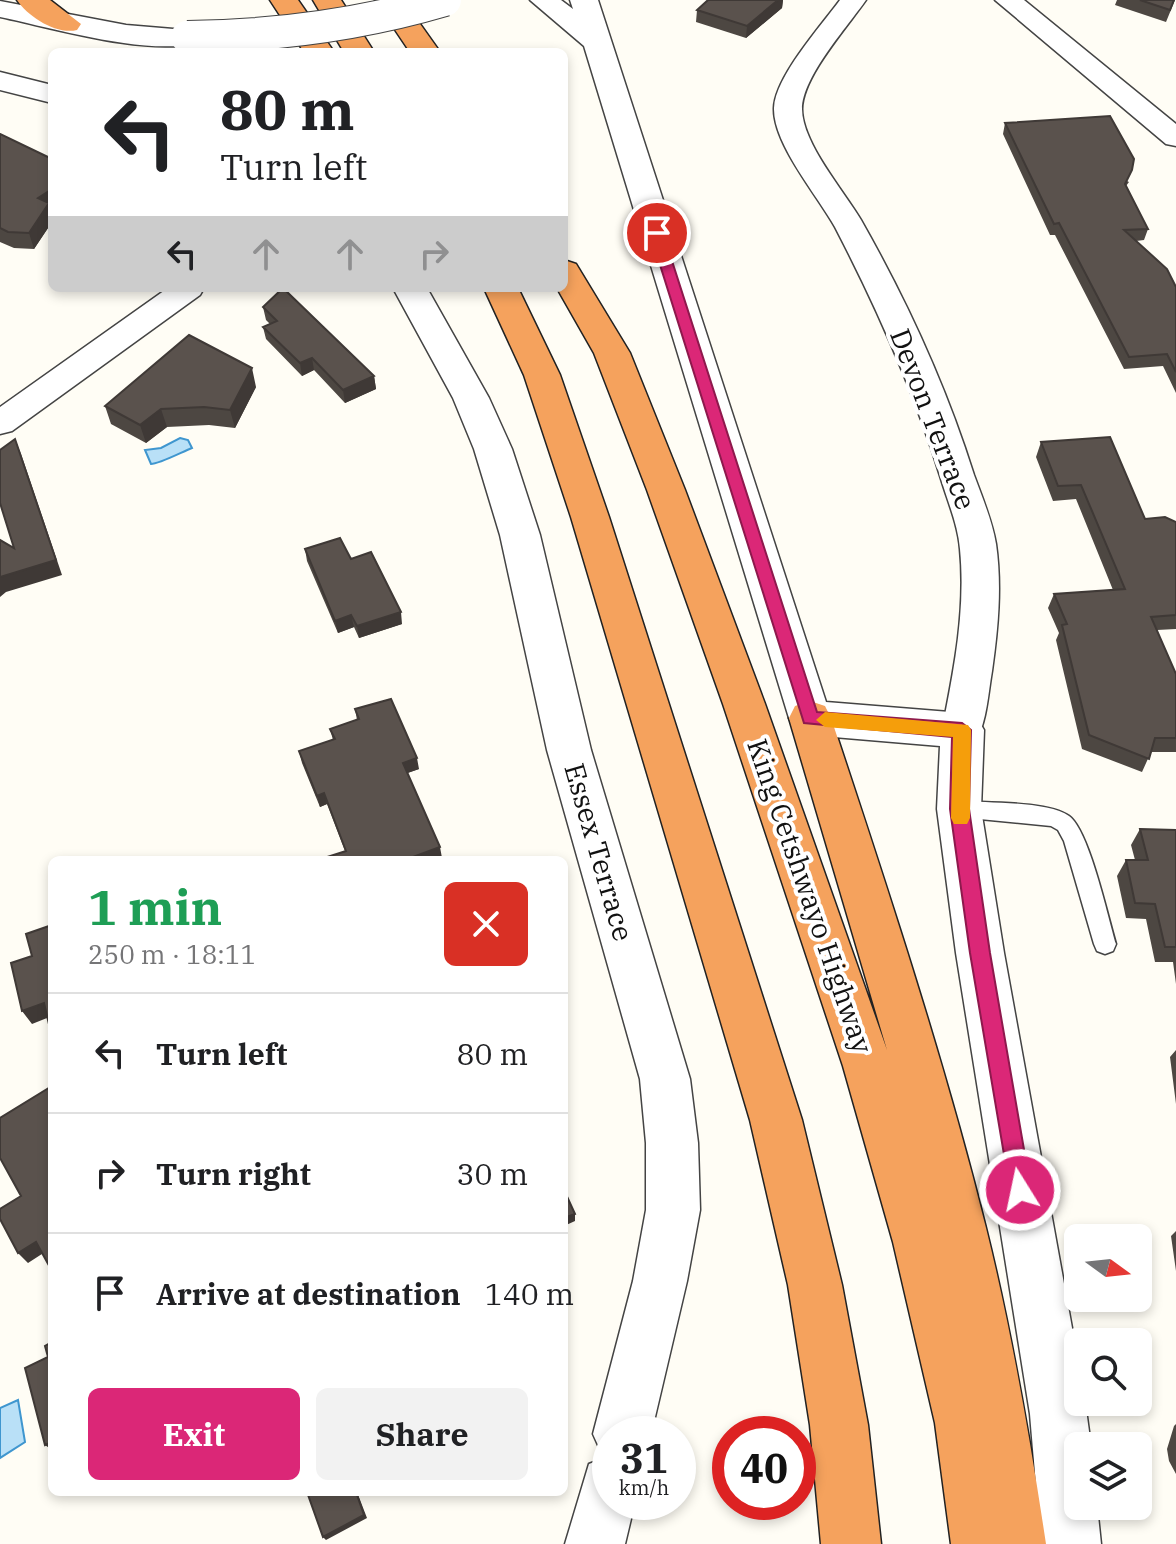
<!DOCTYPE html>
<meta charset="utf-8">
<style>
body{margin:0;font-family:"IBM Plex Serif",serif;background:#f2f2f2;color:#202124;height:100vh;display:flex;flex-direction:column;font-size:30px;white-space:nowrap}
*{box-sizing:border-box;margin:0}
p{font-size:26px;color:#757577}
.icon{flex:none;width:44px;height:44px;fill:none;stroke:currentColor;stroke-width:2;stroke-linecap:round;stroke-linejoin:round}
.map{position:relative;flex:1;overflow:hidden}
.panel{position:absolute;left:48px;top:856px;width:520px;height:640px;display:flex;flex-direction:column;background:#fff;border-radius:12px;box-shadow:0 4px 12px #0003}
.panel>*{flex:none}
.top-card{position:absolute;left:48px;top:48px;width:520px;height:244px;border-radius:12px;box-shadow:0 4px 12px #0003;background:#fff;color:#202124;overflow:hidden}
.needle{width:52px;rotate:105deg}
.tools{position:absolute;left:1064px;top:1224px;display:grid;gap:16px}
.tools a{display:grid;place-items:center;width:88px;height:88px;border-radius:12px;background:#fff;box-shadow:0 4px 12px #0003;font-size:40px}
.speed{position:absolute;left:592px;top:1416px;display:flex;gap:16px;font-size:40px;font-weight:700;text-align:center}
.speed>*{display:grid;place-content:center;width:104px;height:104px;border-radius:50%;background:#fff;box-shadow:0 4px 12px #0003;line-height:1}
.speed small{font-size:20px;font-weight:400}
.speed .limit{border:12px solid #d22;background:#fff;color:#111}
.pin{position:absolute;display:grid;place-items:center;width:68px;height:68px;color:#fff;margin:-34px;border:4px solid #fff;border-radius:50%;box-shadow:0 2px 8px #0007}
.me{position:absolute;width:88px;margin:-44px;rotate:350deg;stroke-linejoin:round;filter:drop-shadow(0 0 6px #0008)}
.turn{display:flex;align-items:center;gap:28px;height:168px;padding:0 40px;font-size:36px}
.turn .icon{width:104px;height:104px;stroke-width:2.5}
.turn b{display:block;font-size:56px;line-height:68px}
.lanes{display:flex;align-items:center;height:76px;padding:0 40px;background:#0003;justify-content:center;gap:40px;direction:ltr}
.lanes .off{opacity:.35}
.round{display:grid;place-items:center;flex:none;width:84px;height:84px;border-radius:12px;background:#f2f2f2}
.head{display:flex;align-items:center;justify-content:space-between;height:136px;padding:0 40px}
h1{font-size:48px;font-weight:800;line-height:60px;color:#1e9e55}
.action{display:flex;gap:16px;margin-top:auto;padding:16px 40px}
.action a{flex:1;height:92px;border-radius:12px;background:#db2777;color:#fff;font-size:32px;font-weight:800;line-height:92px;text-align:center}
.action a+a{background:#f2f2f2;color:#202124}
ul{padding:0;list-style:none}
li{display:flex;align-items:center;gap:24px;height:120px;padding:0 40px;border-top:2px solid #e0e0e0}
li div{flex:1}
li b{display:block;font-size:30px}
li em{font-style:normal}
.map>svg:first-child{display:block}
.water{fill:#b9e0f7;stroke:#3f96cf;stroke-width:2}
.lines{fill:none;stroke-linecap:round;stroke-linejoin:round}
.service-casing{stroke:#444;stroke-width:3}
.minor-casing{stroke:#444;stroke-width:3}
.tertiary-casing{stroke:#444;stroke-width:3}
.motorway-casing{stroke:#222;stroke-width:3}
.service{fill:#fff;fill-rule:evenodd}
.minor{fill:#fff;fill-rule:evenodd}
.tertiary{fill:#fff;fill-rule:evenodd}
.motorway{fill:#f5a25d;fill-rule:evenodd}
.tertiary-bridge-casing{stroke:#444;stroke-width:34;stroke-linecap:butt}
.tertiary-bridge{stroke:#fff;stroke-width:32}
.wall{fill:#4d4742}
.shaded-wall{fill:#3f3936}
.building{fill:#5a524d;stroke:#3f3936;stroke-width:2}
.route{fill:#db2777;stroke:#8e194d;stroke-width:2}
.slow{fill:#f59e0b}
.labels{text-anchor:middle;stroke-width:8;stroke-linejoin:round;paint-order:stroke}
.street-label{font-size:28px;fill:#111;stroke:#fff}
</style>
<div class="map">
<svg width="1176" height="1544" viewBox="0 0 1176 1544">
<rect width="100%" height="100%" fill="#fffdf5"/>
<path class="water" d="M180,438L188,440L192,448C182,452 159,464 151,464L145,450L161,448Z
M18,1400L25,1442L0,1458V1408Z"/>
<g class="lines">
<g class="service-casing">
<path id="service" d="M959,801C986,803 1048,801 1069,816C1089,830 1108,918 1116,944L1113,951L1105,954L1097,951L1094,944L1064,841L1058,830L1051,826L959,817L952,815L949,809L952,803Z"/>
</g>
<g class="minor-casing">
<path id="minor" d="M840,0H866C848,26 802,77 802,109C802,143 844,191 861,220C907,301 946,386 974,475C982,497 992,520 996,544C1002,586 998,629 992,671C988,694 987,720 976,741L962,746L948,741L942,730C954,670 966,610 960,549C958,525 948,502 941,479C914,391 877,308 835,227C818,196 773,144 774,108C775,77 821,26 840,0Z
M995,0H1024L1176,124V146L1166,144Z
M168,288H204L200,295L12,431L0,434V407Z"/>
</g>
<g class="tertiary-casing">
<path id="tertiary" d="M530,0H561L573,9L570,0H598L826,702L962,713L977,718L984,730L981,809L1004,953L1078,1361V1402H1085L1091,1446H1078V1506H1097L1101,1544H1041L1030,1414L956,953L937,809L940,746L810,735L795,730L789,718L584,46Z
M0,1L126,25L197,31L201,37L197,43C146,56 53,28 0,17Z
M0,72L52,85V103L0,90Z
M393,288H427L489,398L512,449L540,535L591,750L690,1079L698,1143L700,1210L687,1281L651,1434H610V1502H635L625,1544H565L589,1464L607,1457L602,1454L593,1434L633,1281L646,1210V1143L640,1079L547,750L500,535L474,449L453,398Z"/>
</g>
<g class="motorway-casing">
<path id="motorway" d="M17,0H50L81,24L77,30C57,35 28,17 17,0Z
M270,0H298L334,52H304Z
M313,0H341L374,52H344Z
M375,0H403L440,52H410Z
M564,260L576,264L630,353L685,490L765,704L887,1050L789,718L795,706L810,701L825,706L831,718C887,887 943,1056 986,1228C1012,1333 1030,1438 1046,1544H951L935,1423L893,1242L843,1066L723,704L647,490L594,353L557,288H564Z
M484,288H518L560,375L609,517L802,1120L842,1285L868,1425L881,1544H821L810,1425L788,1285L750,1120L571,517L524,375Z"/>
</g>
<use href="#service" class="service"/>
<use href="#minor" class="minor"/>
<use href="#tertiary" class="tertiary"/>
<use href="#motorway" class="motorway"/>
<g class="tertiary-bridge-casing">
<path id="tertiary-bridge" d="M187,37C275,36 360,25 445,0"/>
</g>
<use href="#tertiary-bridge" class="tertiary-bridge"/>
</g>
<path class="wall" d="M708,0H783L782,8L746,38L696,22L697,10Z
M1117,0H1175L1166,22L1115,5Z
M1005,123L1129,182L1126,186L1148,229L1144,240L1136,241L1176,287V393L1163,366L1124,369L1055,235H1050L1003,134Z
M0,134L52,159V207L51,208L52,222L34,249L14,248L0,242Z
M263,307L374,376L376,389L345,403L314,370L302,376L266,339L263,327L270,324L266,320Z
M256,387L235,428L209,425L167,427L146,443L111,424L105,406Z
M1041,442L1145,519L1176,522V629L1157,630L1176,674V752H1151L1142,772L1082,749L1056,640L1059,633L1048,608L1054,594L1113,590L1076,499L1053,501L1036,457Z
M305,549L351,559L402,624L359,638L354,627L338,633L307,561Z
M355,709L419,769L407,773L442,858L436,860H328L345,851L327,804L320,807L302,763L299,751L333,740L330,729L357,720Z
M1140,829L1176,830V984L1173,962H1155L1146,919L1126,918L1117,876L1126,860H1135L1131,845Z
M1176,1050V1104L1170,1057Z
M1176,1231V1271L1171,1236Z
M1176,1424V1474L1169,1461L1167,1449L1174,1426Z"/>
<path class="shaded-wall" d="M778,0H783L782,8L746,38L747,26Z
M52,189V207L51,208L52,222L34,249L29,233L38,198Z
M312,358L314,370L302,376L300,363Z
M252,368L256,387L235,428L230,410Z
M374,376L376,389L345,403L343,390Z
M161,409L167,427L146,443L140,425Z
M15,439L21,454L62,575L6,592L0,597V577L56,560Z
M401,612L402,624L359,638L357,626Z
M351,615L354,627L338,633L335,621Z
M417,758L419,769L405,774L403,763Z
M324,793L327,804L320,807L317,796Z
M440,847L442,858L436,860H405Z
M44,1003L52,1016L32,1024L22,1011Z
M575,1214V1221L564,1226V1218Z
M36,1242L45,1252L28,1263L18,1253Z
M52,1442V1450L45,1445Z
M356,1492H357L367,1518L326,1540L323,1537Z"/>
<path class="building" d="M708,0H778L747,26L697,10Z
M1140,0H1174L1170,10Z
M1110,116L1134,159L1132,170L1125,184L1148,229L1124,230L1167,269L1176,287V372L1167,354L1129,357L1059,223L1054,224L1005,123Z
M0,134L52,159V189L38,198L49,203L29,233L8,232L0,228Z
M283,288L374,376L343,390L312,358L300,363L263,327L277,321L263,307Z
M189,335L252,368L230,410L204,407L161,409L140,425L105,406Z
M1110,437L1145,519L1165,517L1176,522V615L1151,617L1176,674V738H1155L1149,759L1089,735L1062,625L1067,624L1054,594L1125,589L1081,485L1058,486L1041,442Z
M15,439L56,560L0,577V540L14,548L0,503V450Z
M340,538L351,559L371,552L401,612L357,626L351,615L335,621L305,549Z
M391,699L417,758L403,763L440,847L405,860H329L327,857L346,851L324,793L317,796L299,751L335,739L330,729L359,719L355,709Z
M1140,829L1176,830V947H1165L1155,904L1135,903L1126,860H1148Z
M52,925V1037L44,1003L22,1011L11,963L32,956L26,934Z
M52,1086V1271L36,1242L18,1253L0,1219V1209L21,1196L0,1158V1118Z
M564,1190L575,1214L564,1218Z
M52,1342V1442L45,1445L25,1368L48,1357L45,1346Z
M307,1492H356L364,1515L323,1537Z"/>
<path class="route" d="M657,229L663,233L817,712L962,723L971,730L969,809L990,953L1031,1190L1028,1197L1020,1200L1013,1197L1010,1190L970,953L950,809L952,737L804,723L650,233Z"/>
<path class="slow" d="M825,712L968,725L971,730L970,818L967,824H954L951,818L953,737L825,727L816,720Z"/>
<g class="labels">
<g class="street-label">
<text transform="translate(933 419) rotate(69)" y="10">Devon Terrace</text>
<text transform="translate(599 852) rotate(74)" y="10">Essex Terrace</text>
<text transform="translate(810 896) rotate(71)" y="10">King Cetshwayo Highway</text>
</g>
</g>
</svg>
<div class="tools">
<a><svg class="needle" viewBox="-14 -14 28 28"><path d="M0-13l5 13h-10z" fill="#e53935"/><path d="M0 13l5-13h-10z" fill="#757577"/></svg></a>
<a><svg class="icon" aria-label="search" viewBox="0 0 24 24"><circle cx="10" cy="10" r="6"/><path d="M15 15l6 6"/></svg></a>
<a><svg class="icon" aria-label="layers" viewBox="0 0 24 24"><path d="M12 4l9 5-9 5-9-5zM3 14l9 5 9-5"/></svg></a>
</div>
<div class="speed"><div>31<small>km/h</small></div><div class="limit">40</div></div>
<div class="pin" style="left:657px;top:233px;background:#d93025"><svg class="icon" aria-label="arrive" viewBox="0 0 24 24"><path d="M6 21V4h12l-3 4 3 4H6"/></svg></div>
<svg class="me" style="left:1020px;top:1190px" viewBox="-20 -20 40 40"><circle r="17" fill="#db2777" stroke="#fff" stroke-width="3"/><path d="M0-11L8 9 0 5-8 9z" fill="#fff"/></svg>
<div class="top-card">
<div class="turn"><svg class="icon" aria-label="left" viewBox="0 0 24 24"><path d="M17 20v-9H6M10 6l-5 5 5 5"/></svg><div><b>80 m</b>Turn left</div></div>
<div class="lanes"><svg class="icon" aria-label="left" viewBox="0 0 24 24"><path d="M17 20v-9H6M10 6l-5 5 5 5"/></svg><svg class="icon off" aria-label="ahead" viewBox="0 0 24 24"><path d="M12 20V5M6 11l6-6 6 6"/></svg><svg class="icon off" aria-label="ahead" viewBox="0 0 24 24"><path d="M12 20V5M6 11l6-6 6 6"/></svg><svg class="icon off" aria-label="right" viewBox="0 0 24 24"><path d="M7 20v-9h11M14 6l5 5-5 5"/></svg></div>
</div>
<section class="panel">
<div class="head"><div><h1>1 min</h1><p>250 m · 18:11</p></div><a class="round" style="background:#d93025;color:#fff"><svg class="icon" aria-label="close" viewBox="0 0 24 24"><path d="M6 6l12 12M18 6L6 18"/></svg></a></div>
<ul>
<li><svg class="icon" aria-label="left" viewBox="0 0 24 24"><path d="M17 20v-9H6M10 6l-5 5 5 5"/></svg><div><b>Turn left</b></div><em>80 m</em></li>
<li><svg class="icon" aria-label="right" viewBox="0 0 24 24"><path d="M7 20v-9h11M14 6l5 5-5 5"/></svg><div><b>Turn right</b></div><em>30 m</em></li>
<li><svg class="icon" aria-label="arrive" viewBox="0 0 24 24"><path d="M6 21V4h12l-3 4 3 4H6"/></svg><div><b>Arrive at destination</b></div><em>140 m</em></li>
</ul>
<div class="action"><a>Exit</a><a>Share</a></div>
</section>
</div>
